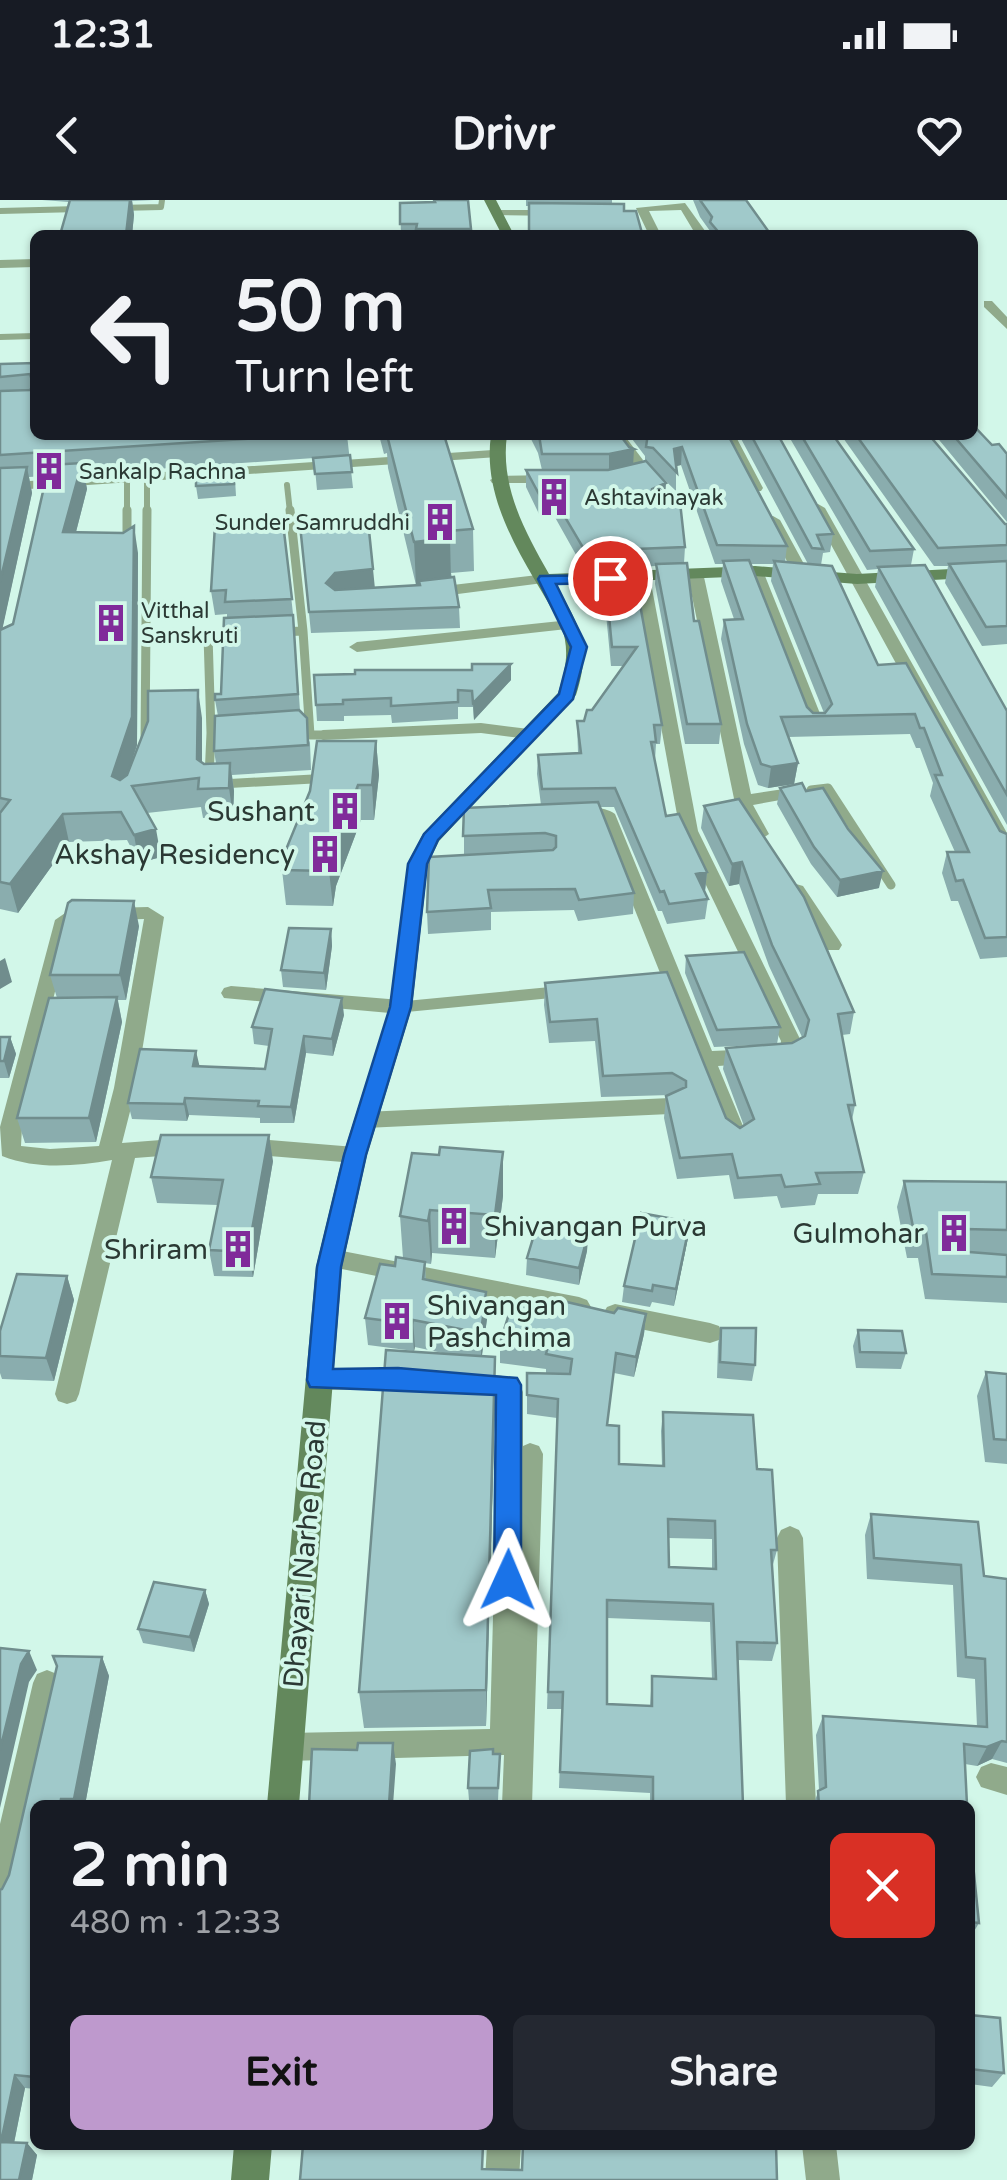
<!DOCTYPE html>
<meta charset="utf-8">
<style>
body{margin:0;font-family:"Varela Round",sans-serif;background:#242831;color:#f1f3f6;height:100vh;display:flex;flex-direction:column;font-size:38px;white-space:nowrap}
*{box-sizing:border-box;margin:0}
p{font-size:32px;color:#9ea1a6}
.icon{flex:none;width:55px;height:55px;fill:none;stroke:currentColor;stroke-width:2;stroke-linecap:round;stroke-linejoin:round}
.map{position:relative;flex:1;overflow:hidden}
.sheet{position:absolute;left:30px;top:1600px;width:945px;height:350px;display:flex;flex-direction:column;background:#171b24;border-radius:15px;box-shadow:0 2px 8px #0004}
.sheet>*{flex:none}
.guide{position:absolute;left:30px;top:30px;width:948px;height:210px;border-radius:15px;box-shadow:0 2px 8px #0004;background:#171b24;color:#f1f3f6;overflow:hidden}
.pin{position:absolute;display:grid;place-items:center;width:85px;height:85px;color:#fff;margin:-42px;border:5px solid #fff;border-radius:50%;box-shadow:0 2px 10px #0007}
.me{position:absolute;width:110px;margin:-55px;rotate:1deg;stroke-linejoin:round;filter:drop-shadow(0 0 8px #0008)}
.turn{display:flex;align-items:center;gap:35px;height:210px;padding:0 40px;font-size:45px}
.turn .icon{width:130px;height:130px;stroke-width:2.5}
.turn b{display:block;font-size:70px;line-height:85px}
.round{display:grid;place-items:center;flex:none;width:105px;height:105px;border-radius:15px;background:#242831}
.headline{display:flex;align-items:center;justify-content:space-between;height:170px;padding:0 40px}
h1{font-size:60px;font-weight:700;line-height:75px}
.primary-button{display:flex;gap:20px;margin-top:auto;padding:20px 40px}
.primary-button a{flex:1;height:115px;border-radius:15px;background:#be99cd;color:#111;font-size:40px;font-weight:700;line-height:115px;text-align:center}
.primary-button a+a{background:#242831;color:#f1f3f6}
.status{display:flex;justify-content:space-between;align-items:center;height:70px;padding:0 50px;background:#171b24;direction:ltr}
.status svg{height:28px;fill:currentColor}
header{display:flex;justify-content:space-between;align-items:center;height:130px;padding:0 40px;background:#171b24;font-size:45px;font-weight:700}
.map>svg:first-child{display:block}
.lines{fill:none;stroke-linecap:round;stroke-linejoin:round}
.lane-far2{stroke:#90aa8b;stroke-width:6}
.lane-far1{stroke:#90aa8b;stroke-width:9}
.lane{stroke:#90aa8b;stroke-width:11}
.street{fill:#90aa8b;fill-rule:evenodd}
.secondary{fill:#63885c;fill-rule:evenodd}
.wall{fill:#8aadae;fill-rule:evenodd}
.shaded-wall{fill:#708d8d}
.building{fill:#a0c9ca;stroke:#708d8d;stroke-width:2.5;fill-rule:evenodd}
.route{fill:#1a73e8;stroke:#114b97;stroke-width:2.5}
.labels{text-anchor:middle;stroke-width:8;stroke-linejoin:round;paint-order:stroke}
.far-poi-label{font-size:22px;fill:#2b3934;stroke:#d2f7e9;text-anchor:start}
.poi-label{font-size:28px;fill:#2b3934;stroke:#d2f7e9;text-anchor:end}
.street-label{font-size:28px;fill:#2b3934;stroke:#d2f7e9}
</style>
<div class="status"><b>12:31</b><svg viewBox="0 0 49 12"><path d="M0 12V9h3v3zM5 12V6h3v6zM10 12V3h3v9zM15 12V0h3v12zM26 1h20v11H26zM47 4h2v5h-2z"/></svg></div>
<header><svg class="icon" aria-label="back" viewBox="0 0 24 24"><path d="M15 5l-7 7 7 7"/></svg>Drivr<svg class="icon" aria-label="heart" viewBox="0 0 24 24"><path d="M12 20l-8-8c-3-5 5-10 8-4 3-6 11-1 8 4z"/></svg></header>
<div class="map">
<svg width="1007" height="1980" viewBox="0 0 1007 1980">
<rect width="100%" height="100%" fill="#d2f7e9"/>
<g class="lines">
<path class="lane-far2" d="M118,8L161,7L162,0
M0,11L79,9
M0,137L35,136
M127,277V312
M287,285L290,312
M147,312V275"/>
<path class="lane-far1" d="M127,310V343
M290,310L303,431
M280,432L303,431L310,535H323
M226,532L211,533L208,435L237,434
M145,541L147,310
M209,578L211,533
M221,584L313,579
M811,590L828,588L891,685"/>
<path class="lane" d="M401,807L556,792"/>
<path class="street" d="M685,3L708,35H696L681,10L649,11L661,35H649L636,8Z
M497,10H559L565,13L559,16L493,15Z
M35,59V67L0,68V60Z
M984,101H992L1007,117V129L984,107Z
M610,235H624L643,260L641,263H631Z
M721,235H735L763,288L761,291H751Z
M493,250L498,251V257L0,291V283Z
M497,276L553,275L560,279L553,283H492L490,280Z
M818,304L825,308L1007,633V656L998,650L811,308Z
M773,316L780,320L810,375L807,378L794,375L766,320Z
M755,366L763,371L825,526L822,530H810L807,526L747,371Z
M696,372L704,377L751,594L797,587L806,592L797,597L753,605L769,634L760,640L753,638L737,613L688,377Z
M642,373L650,378L698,631L801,841L797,857L787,861L718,866L748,938L737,946L726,938L599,620L574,621L565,615C576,606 604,605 615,614L712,851L780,848L781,841L680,631L634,378Z
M546,374L551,376V382L427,398L419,393L427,388Z
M570,420L576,422V428L357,452L349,447L357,442Z
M481,523L529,529L538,534L529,539L481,533L323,540L314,535L323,530Z
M796,684L803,686L839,740L842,745L839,750H825L786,690Z
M148,707L164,717L136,888L122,943L187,938L198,946L187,954L135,958L79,1194L76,1201L67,1204L58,1201L55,1194L112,960C75,966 38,970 2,956L0,927L55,720L71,709ZM144,719L114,888L99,946L50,949L21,946L22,927L71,726L76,721Z
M231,786L401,800L411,807L401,814L224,798L221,793L224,788Z
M670,898L681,906L670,914L365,928L354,920L365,912Z
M244,938L355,947L366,955L355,963L244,954L233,946Z
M332,1049L579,1097L587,1100L591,1107L587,1114L579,1117L332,1067L324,1064L320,1058L324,1052Z
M615,1104L710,1123L719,1126L722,1133L719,1140L710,1143L615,1124L607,1121L603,1114L607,1107Z
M411,1169L420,1172L423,1179L420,1186L411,1189L319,1190L310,1187L307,1180L310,1173L319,1170Z
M468,1171L517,1178L523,1192V1246L530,1243L539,1246L543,1254L532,1605H502L504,1555L288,1561L278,1557L274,1547L278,1537L288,1533L490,1529L499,1194L459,1188L456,1181L459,1174Z
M790,1326L799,1330L803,1338L816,1605H786L777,1338L781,1330Z
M47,1470L57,1474L61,1483L15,1690L11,1701L0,1705V1624L33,1483L37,1474Z
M991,1563L1007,1567V1595L981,1587L976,1577L981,1567Z
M487,1945H521L519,1980H485Z
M802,1945H836L840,1980H806Z"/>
<path class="secondary" d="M484,0H496L514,35H502Z
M491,235H507C500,286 524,330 549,374L755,366L857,374L1007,366V376L857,384L755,376L555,384C580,426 592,445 576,495L439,641L428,663L412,807L367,955L342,1067L299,1605H267L316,1067L343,955L390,807L408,663L423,634L558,493C566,469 570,450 561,425C529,367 481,305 491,235Z
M234,1945H272L269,1980H231Z"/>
</g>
<path class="wall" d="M42,0H154L132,1L134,15L132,35H60L69,2Z
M468,0L471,35H401L400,3Z
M526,0H612V4L624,11L642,33L648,35H528L529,6H526Z
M693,0H746L771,35H709L710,31L700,17Z
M35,163V235H347L353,288L317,290L314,258L84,274L87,289L76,332L138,353L137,545L130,566L202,518V562L204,564L216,563L214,551L218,516L215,500L221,494L227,418V414L215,415L211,391L283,323L294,423L300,511L310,543L311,570L232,575L234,591L233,616L203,618L201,607L147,613L161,657L139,663L127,640L69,642L18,713L0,709V164ZM46,276L13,424L2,429L32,293L29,277Z
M379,235H444L473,329L474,371L451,373L459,407L460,428L311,433L300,325L374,387L416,385L388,268L387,253L384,254Z
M529,235H620L633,264L645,262V256L629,235H728L787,346L785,362L808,364L739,235H778L833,334L830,352L823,353L821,365L878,465L1000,631L1007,634V757L980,759L958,701H951L942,673L947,652H955L930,596L933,583L920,548H916L910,534L788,537L798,563L794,584L768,588L758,585L744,544L721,439L724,420L734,419L721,381L723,364H715L681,265L676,266V291L650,266L665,298L685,347L684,363L694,421L721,524L719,544H685L655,384L656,366L633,367L662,525L660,544H656L655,560L666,616L707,672L705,691L708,699L705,719L667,724L662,711H658L614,607H599L634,693L633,714L578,721L574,710L491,712V730L428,734L427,712L464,655V608L541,605L537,574L538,555L578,553L577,521H584L624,466H611L606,414H596L593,398H589L587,386L588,369H584L552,312L539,314L526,287V270H542L538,253ZM750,364H773L771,381L824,513H813L807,507Z
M788,235H833L914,349L911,365L1007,511V625L875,387L878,369L867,370Z
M841,235H929L1005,324H1007V444L982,446L945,383L948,366H934Z
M935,235H972L1007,254V322Z
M235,279L236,296L198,299L196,286Z
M511,464V480L474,520L473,507H458V519L392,523L391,515L344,516V521H317L314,475L472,470Z
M376,541L379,575L374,620H361L336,686L333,706L286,705L282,670Z
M780,588L806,591L879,688L837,697L811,664L777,604Z
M704,606L854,812L850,834L842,835L855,905L852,920L864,972L858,994H818L815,1005L781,1008L777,996L734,999L729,975L677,979L664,918L666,896L670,895L601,897L595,841L549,843L544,805L545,783L667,772L726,918L740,928L744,926L723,869L726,848L759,845L714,847L685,773L686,756L780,827L777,844L792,843L802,837L769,766L739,684L729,686L701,628Z
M139,726L126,800H118L122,822L96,942L25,943L17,918L57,798L50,775Z
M331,729L332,746L326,790L283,787L281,770Z
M344,815L333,856L306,853L294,923H260V918L189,915L187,921L132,919L128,903L199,866L265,869L269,846L254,844L252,827Z
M0,837H10L16,854L9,878H0Z
M273,961L253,1077L214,1076L209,1050L218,1005L157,1003L151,977Z
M904,981L1007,982V1103L925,1099L918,1058H907L897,1007Z
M503,996L495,1058L432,1053L431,1064L425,1063L426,1080L486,1092L487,1119L482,1156L495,1157V1198L486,1526L364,1528L359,1492L447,1154L415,1147L414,1151L368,1145L365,1118L395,1066L403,1058L400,1016Z
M588,1034L587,1051L579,1085L526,1075L527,1058Z
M688,1038L674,1106L652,1102L650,1107L622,1102L624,1086Z
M67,1076L74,1100L54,1181L2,1179L0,1173V1131Z
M549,1112L646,1114L644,1134L634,1177L614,1173L607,1225L619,1264L662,1266L661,1231L663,1212L757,1269L777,1350L772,1368L777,1443L772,1461L738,1460L743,1605H650V1593L559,1588L562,1509H547L557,1218L527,1214V1173H546V1169L500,1163V1143ZM668,1338L712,1339V1368L669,1367ZM607,1418L710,1422L712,1479L652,1476L650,1506L607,1504Z
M721,1128L755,1165L752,1181L717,1178L718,1144Z
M858,1130L906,1153L901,1169L856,1168L853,1146Z
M986,1172L1007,1174V1264L985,1262L977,1196Z
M871,1314L984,1376L1007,1379V1563L992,1559L977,1566L965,1564L967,1605H813L819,1590L816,1535L823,1516L977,1527L975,1479L957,1477L953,1385L867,1379L865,1335Z
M205,1390L209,1404L194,1452L143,1443L138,1429Z
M53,1456L102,1457L109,1476L85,1605H35V1889L25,1888L14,1943H27L37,1955L32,1980H0V1690L2,1689L9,1675L57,1466Z
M493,1554H500L498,1601L469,1600L468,1588Z
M970,1664L979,1723L970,1738Z
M970,1815L1004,1873L992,1887L970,1884Z"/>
<path class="shaded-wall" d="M130,0H132L134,15L132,35H126Z
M682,247L681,265L673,267L674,249Z
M634,249L633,267L609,272V254Z
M82,263L87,289L69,359L63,332Z
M27,267L32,293L0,440V382Z
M666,283L665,300L650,306L652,289Z
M552,295V312L539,314L540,296Z
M134,326L138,353L137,545L118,604L112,576Z
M450,338L451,381L416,385L414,342Z
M373,369L375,389L337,394L326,383L335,373Z
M511,464V480L474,520L473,503Z
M198,490L202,518V587L197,559Z
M376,541L379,575L374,620L372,585Z
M230,563L234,591L233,616L229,588Z
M798,563L794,584L768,588L771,567Z
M358,585L361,620L336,686L333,706L329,671L333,651Z
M63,614L69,642L18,713L10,684Z
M156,629L161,657L139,663L134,635Z
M742,662L739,684L729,686L732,664Z
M883,671L879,688L837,697L840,680Z
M707,672L705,691L696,674Z
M134,701L139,726L126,800L120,775Z
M331,729L332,746L326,790L324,773Z
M5,758L12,782L0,789V761Z
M117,797L122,822L96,942L89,918Z
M342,798L344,815L333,856L332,839Z
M304,836L306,853L294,923L291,907Z
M10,837L16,854L9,878L4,861Z
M196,851L200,868L193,866Z
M185,898L189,915L187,921L184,904Z
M269,935L273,961L253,1077L248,1052Z
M503,952V996L495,1058V1015Z
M430,1010L432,1053L431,1064L428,1021Z
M690,1022L688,1038L674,1106L676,1089Z
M965,1029L957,1054L950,1044L956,1032Z
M588,1034L587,1051L579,1085V1068Z
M67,1076L74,1100L54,1181L46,1158Z
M486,1092L487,1119L481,1161V1133Z
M646,1114L644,1134L634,1177L636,1157Z
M413,1120L415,1147L414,1151L412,1124Z
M495,1157V1198L486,1526V1490Z
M205,1390L209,1404L194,1452L190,1437Z
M29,1451L37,1470L29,1482L0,1608V1550L21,1464Z
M102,1457L109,1476L85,1605H77L74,1599Z
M1002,1541L992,1559L977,1566L987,1547Z
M393,1543L396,1564L393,1605H389Z
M15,1875L25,1888L12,1953L1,1942Z
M27,1943L37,1955L32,1980H19Z"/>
<path class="building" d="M70,0H130L126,35H60Z
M434,0H468L471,29H416L417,24H400V3L435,2Z
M700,0H746L771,35H721L710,22L712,17Z
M529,3L624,4V11H636L642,33H647L648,35H529Z
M35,163V235H307L0,255V191L30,190L34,186L30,174L0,177V164Z
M972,224L992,245L999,244L1007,254V298L953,235H972Z
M387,235H444L473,329L449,331L450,338L414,342Z
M539,235H620L629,247L634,249L609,254H542Z
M643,235H728L787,346L717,345L682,247L674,249L677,273L653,248L646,247L647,240Z
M751,235H778L833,334L817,335L823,349L812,348Z
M801,235H833L914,349L870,351Z
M856,235H929L1005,324H1007V345L938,348Z
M350,255L352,272L315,274L313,258Z
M646,261L666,283L652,289L651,298L658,300L679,293L685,347L585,351L552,295L540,296L526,270H608Z
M82,263L63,332L123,333L134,326L132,517L112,576L120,580L127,575L148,521V491L198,490L197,559L204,564L230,563L229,588L198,589L199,578L132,586L156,629L134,635L121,612L63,614L10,684L0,682V613L10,600L0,598V430L13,424L49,265Z
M234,266V284L196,286V269Z
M27,267L0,382V268Z
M368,321L373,369L335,373L326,383L335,390L420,385L419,381L454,377L459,407L309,412L300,325Z
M283,323L292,399L225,402L226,390L211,391L215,325Z
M749,360L807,507L813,513H825L832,504L774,361L832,366L878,465L906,463L1000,631L1007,634V737L985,738L963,680L956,681L947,652H969L935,575H942L924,528H920L915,514L781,517L798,563L771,567L761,564L747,524L724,420L743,419L723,361Z
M1007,361V426L986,427L949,364Z
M687,363L694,421H699L721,524H687L656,364Z
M925,365L1007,511V595L878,367Z
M633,366L662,525H654L656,542H651L666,616L679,614L707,672L696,674L708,699L669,704L664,691L660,692L615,588L542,589L538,555L581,553L577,521H584L587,510H592L637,447H612L607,395L597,396L594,379H589L588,368Z
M293,415L298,494L215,500V494H221L224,418Z
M472,464H511L473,503L472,491L458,490V502L391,506V498L343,500V504L316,505L314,475L355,474V470H472Z
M299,510L307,518L308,545L214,551L215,516Z
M317,541H376L372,585H358L333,651L329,671L282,670L287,647L310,591Z
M802,583L806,591L823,588L848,629L883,671L840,680L814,647L780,588Z
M739,599L804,697L854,812L838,814L855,905H848L864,972L816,973L820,984L785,987L781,975L738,978L732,954L680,958L666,896L686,887V881L672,873L603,876L597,819L550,822L545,783L667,772L726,918L740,928L754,919L726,848L792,843L805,836L809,820L772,745L742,662L732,664L704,606Z
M598,602L634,693L579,700L575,689L488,690L491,708L427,712L429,657L553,650L556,647V636L545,633L463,636L464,608Z
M72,700L134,701L120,775H50L68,703Z
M289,728L331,729L324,773L281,770Z
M744,752L780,827L717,830L686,756Z
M265,789L342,798L332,839L304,836L291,907L258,906L259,901L185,898L184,904L128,903L140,849L196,851L193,866L265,869L272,829L252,827Z
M117,797L89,918H17L49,798Z
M0,837H10L4,861H0Z
M161,935H269L248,1052L209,1050L223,980L151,977Z
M440,947L503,952L495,1015L430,1010L428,1021L400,1016L412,953L439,955Z
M904,981L1007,982V1030L965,1029L956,1032L950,1044L957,1051L1007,1055V1077L932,1074L926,1032H914Z
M641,1013L690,1022L676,1089L653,1085L652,1091L624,1086Z
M537,1025L588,1034L579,1068L527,1058Z
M396,1057L425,1062L423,1079L486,1092L481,1133L413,1120L412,1124L365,1118L380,1064L395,1066Z
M17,1074L67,1076L46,1158L0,1156V1131Z
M554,1099L614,1113L618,1108L646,1114L636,1157L616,1153L607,1225L619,1226V1264L664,1266L663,1212L753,1215L757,1269L772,1270L777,1350H771L777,1443L737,1442L743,1605H653V1577L560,1572L563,1492H548L558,1199L527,1195V1173L570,1174L572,1159L546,1154L547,1150L500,1143L512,1104L549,1112ZM668,1319L715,1321L716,1369L669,1367ZM607,1400L713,1404L716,1479L652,1476V1506L607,1504Z
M721,1128H756L755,1165L720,1162Z
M858,1130L902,1131L906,1153L860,1152Z
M386,1150L495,1157L486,1490L359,1492Z
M986,1172L1007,1174V1240L994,1239Z
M871,1314L978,1322L984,1376L1007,1379V1542L1002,1541L987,1547L964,1544L967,1605H819L818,1591L826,1587L823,1516L987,1527L985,1459L966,1457L961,1365L874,1358Z
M154,1382L205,1390L190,1437L138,1429Z
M0,1448L29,1451L21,1464L0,1550Z
M53,1456L102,1457L74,1599H61L60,1605H35V1877L15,1875L1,1942L27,1943L19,1980H0V1690L2,1689L9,1675L57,1466Z
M358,1543H393L389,1605H309L312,1549L357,1550Z
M493,1549V1554H500L498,1588H468L470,1551Z
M970,1664H973L979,1723L970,1722Z
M970,1815L1000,1818L1004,1873L970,1869Z
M303,1945H483L482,1969L522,1970L523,1945H776L777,1980H300Z"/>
<path class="route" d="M615,375L618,378L610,383L556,384L587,447L573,499L438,640L427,664L411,807L366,955L341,1067L333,1169L398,1168L517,1178L521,1185V1380L517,1388L508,1392L498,1388L494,1380L496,1195L310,1187L307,1180L317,1067L344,955L390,807L408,664L424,634L559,494L571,447L538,379L540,376Z"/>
<defs>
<g id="building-bare" transform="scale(3)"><path d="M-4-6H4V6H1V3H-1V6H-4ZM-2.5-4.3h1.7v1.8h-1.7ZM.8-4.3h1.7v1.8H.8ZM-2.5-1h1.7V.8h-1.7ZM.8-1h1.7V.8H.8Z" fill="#802b9a" stroke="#d2f7e9" stroke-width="2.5" paint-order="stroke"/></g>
</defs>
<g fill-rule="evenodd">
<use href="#building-bare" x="49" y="271"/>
<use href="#building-bare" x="554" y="297"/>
<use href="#building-bare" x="440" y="322"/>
<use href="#building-bare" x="111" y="423"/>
<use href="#building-bare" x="345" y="611"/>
<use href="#building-bare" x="325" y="654"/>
<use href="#building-bare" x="454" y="1026"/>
<use href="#building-bare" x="954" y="1033"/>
<use href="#building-bare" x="238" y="1049"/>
<use href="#building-bare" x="397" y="1121"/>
</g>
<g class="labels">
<g class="far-poi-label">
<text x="79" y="279">Sankalp Rachna</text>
<text x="584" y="305">Ashtavinayak</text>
<text x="410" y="330" text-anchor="end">Sunder Samruddhi</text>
<text x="141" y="418">Vitthal<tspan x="141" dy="25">Sanskruti</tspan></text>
</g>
<g class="poi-label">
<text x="315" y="621">Sushant</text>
<text x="295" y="664">Akshay Residency</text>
<text x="484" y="1036" text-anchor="start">Shivangan Purva</text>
<text x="924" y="1043">Gulmohar</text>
<text x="208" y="1059">Shriram</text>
<text x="427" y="1115" text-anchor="start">Shivangan<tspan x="427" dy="32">Pashchima</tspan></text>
</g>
<g class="street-label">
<text transform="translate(304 1354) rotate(-85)" y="10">Dhayari Narhe Road</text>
</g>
</g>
</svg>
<div class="pin" style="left:610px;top:378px;background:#d93025"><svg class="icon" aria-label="arrive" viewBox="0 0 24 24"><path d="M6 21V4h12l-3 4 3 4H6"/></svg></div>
<svg class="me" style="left:508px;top:1380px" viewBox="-20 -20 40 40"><path d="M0-17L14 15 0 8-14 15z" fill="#1a73e8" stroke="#fff" stroke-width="4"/></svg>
<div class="guide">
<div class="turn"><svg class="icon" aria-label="left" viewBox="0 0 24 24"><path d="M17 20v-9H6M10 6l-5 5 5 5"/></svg><div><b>50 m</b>Turn left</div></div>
</div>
<section class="sheet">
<div class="headline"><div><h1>2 min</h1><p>480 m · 12:33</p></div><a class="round" style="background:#d93025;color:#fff"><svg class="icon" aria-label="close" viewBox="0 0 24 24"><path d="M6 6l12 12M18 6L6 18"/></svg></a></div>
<div class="primary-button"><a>Exit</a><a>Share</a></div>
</section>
</div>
